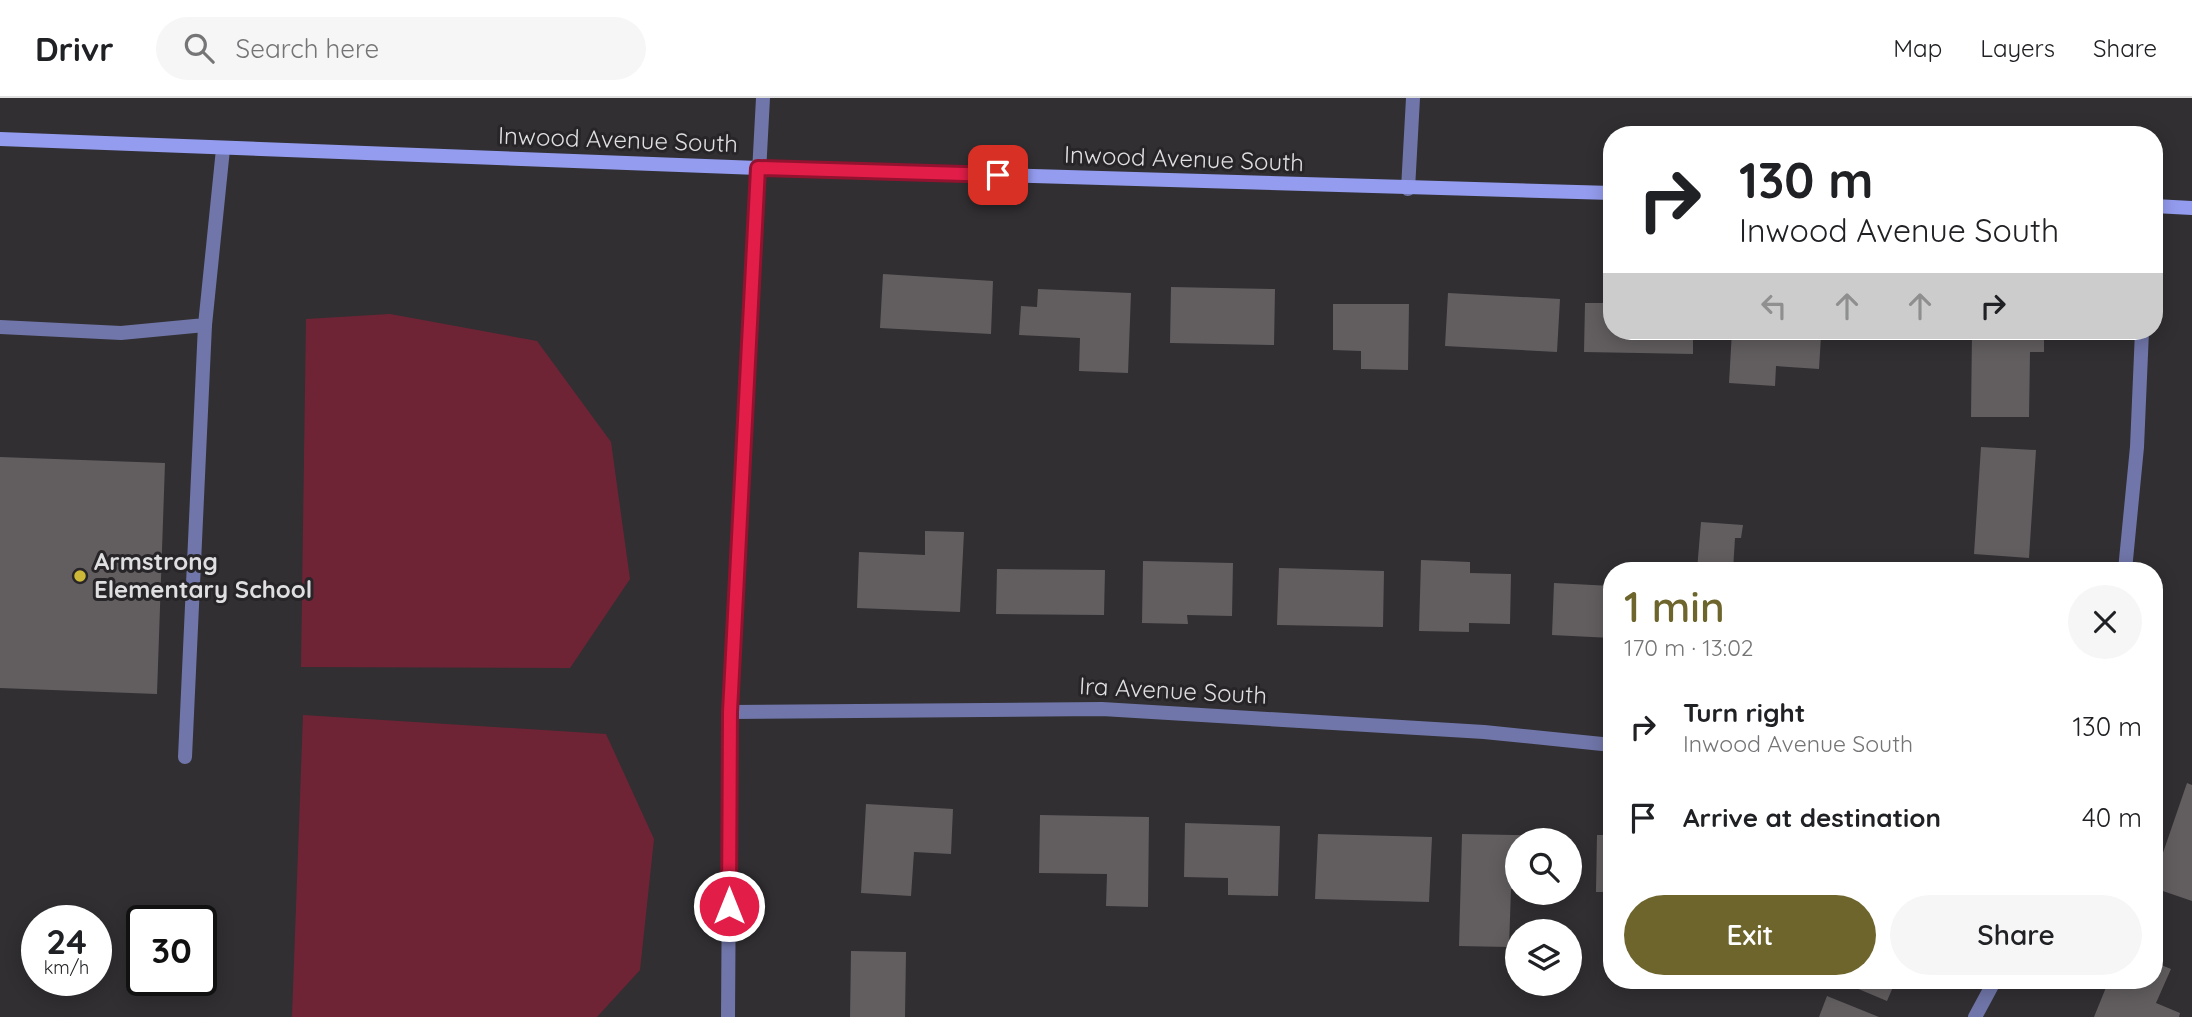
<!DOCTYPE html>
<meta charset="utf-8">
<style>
body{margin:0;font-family:Quicksand,sans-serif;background:#f6f6f6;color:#202124;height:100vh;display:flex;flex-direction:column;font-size:26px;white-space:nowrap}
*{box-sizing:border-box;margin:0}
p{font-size:23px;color:#757577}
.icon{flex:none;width:38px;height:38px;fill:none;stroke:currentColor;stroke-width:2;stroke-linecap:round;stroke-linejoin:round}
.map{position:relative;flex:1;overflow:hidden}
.side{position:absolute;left:1603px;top:464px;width:560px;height:427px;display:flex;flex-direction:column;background:#fff;border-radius:28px;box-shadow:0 4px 18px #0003}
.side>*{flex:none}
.guide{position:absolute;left:1603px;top:28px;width:560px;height:214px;border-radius:28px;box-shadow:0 4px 18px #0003;background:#fff;color:#202124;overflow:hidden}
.fabs{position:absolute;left:1505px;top:730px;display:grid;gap:14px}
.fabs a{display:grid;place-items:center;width:77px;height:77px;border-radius:50%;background:#fff;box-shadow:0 4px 18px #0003;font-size:35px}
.speed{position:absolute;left:21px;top:807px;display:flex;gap:14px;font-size:35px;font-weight:700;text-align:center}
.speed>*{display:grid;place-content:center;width:91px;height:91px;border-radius:50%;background:#fff;box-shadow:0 4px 18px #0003;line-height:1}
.speed small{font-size:18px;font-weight:400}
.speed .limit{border:4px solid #111;border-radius:10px;background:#fff;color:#111}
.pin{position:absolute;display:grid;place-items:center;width:60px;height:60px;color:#fff;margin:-30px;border-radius:14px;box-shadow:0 4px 10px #0006}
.me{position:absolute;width:77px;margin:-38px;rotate:0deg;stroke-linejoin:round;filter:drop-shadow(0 0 5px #0008)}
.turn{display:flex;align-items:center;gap:24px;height:147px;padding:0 21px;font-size:32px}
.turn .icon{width:91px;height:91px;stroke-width:2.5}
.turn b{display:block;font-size:49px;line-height:60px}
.lanes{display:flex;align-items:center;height:66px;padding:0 21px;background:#0003;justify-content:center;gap:35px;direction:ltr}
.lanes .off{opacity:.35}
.round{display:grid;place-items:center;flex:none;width:74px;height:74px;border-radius:37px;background:#f6f6f6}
.head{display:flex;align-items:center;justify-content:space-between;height:119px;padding:0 21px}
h1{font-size:42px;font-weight:600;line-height:52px;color:#6e652d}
.primary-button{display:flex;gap:14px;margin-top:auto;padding:14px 21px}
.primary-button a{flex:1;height:80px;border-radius:42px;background:#6e652d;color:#fff;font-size:28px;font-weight:600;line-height:80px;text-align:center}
.primary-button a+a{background:#f6f6f6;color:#202124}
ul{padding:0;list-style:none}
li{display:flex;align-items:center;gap:21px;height:91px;padding:0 21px}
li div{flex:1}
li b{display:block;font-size:26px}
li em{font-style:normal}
header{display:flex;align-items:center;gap:42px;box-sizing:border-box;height:98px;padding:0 35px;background:#fff;border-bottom:2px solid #e0e0e0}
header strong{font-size:33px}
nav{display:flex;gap:38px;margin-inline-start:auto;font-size:24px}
.search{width:490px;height:63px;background:#f6f6f6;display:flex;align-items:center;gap:18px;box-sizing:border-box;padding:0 24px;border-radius:38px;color:#757577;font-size:26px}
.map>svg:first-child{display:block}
.green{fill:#6f2436}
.building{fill:#625e60}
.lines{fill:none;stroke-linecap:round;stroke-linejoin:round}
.lane{stroke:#7076a9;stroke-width:14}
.street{stroke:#7076a9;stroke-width:14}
.secondary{stroke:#949cef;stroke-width:14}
.route-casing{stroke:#92132f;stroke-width:18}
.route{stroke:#e11d48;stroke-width:12}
.poi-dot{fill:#ceb837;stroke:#272528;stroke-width:2.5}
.labels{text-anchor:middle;stroke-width:6;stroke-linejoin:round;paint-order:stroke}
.street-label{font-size:24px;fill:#dfdee0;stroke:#272528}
.poi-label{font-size:24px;font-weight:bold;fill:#dfdee0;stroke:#272528;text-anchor:start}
</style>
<header>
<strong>Drivr</strong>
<div class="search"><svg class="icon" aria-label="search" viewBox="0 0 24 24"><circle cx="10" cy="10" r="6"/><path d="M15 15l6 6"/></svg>Search here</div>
<nav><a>Map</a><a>Layers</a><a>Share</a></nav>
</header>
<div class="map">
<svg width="2192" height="919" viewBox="0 0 2192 919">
<rect width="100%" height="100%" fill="#312f32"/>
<path class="green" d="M390,216L537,243L611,344L630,481L570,570L301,569L306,221Z
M303,617L606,636L654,741L640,872L597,919H292Z"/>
<path class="building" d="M883,176L993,183L991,236L880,230Z
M1171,189L1275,191L1274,247L1170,245Z
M1038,191L1131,195L1128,275L1079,273L1080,240L1019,237L1021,208L1037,209Z
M1448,195L1560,201L1557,254L1445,248Z
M1585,205H1612V233H1693V256L1584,254Z
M1333,206H1409L1408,272L1361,271V253L1333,252Z
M1732,233L1821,238L1819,271L1776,268L1775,288L1729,285Z
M1972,233H2044V254H2030L2029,319H1971Z
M1981,349L2036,352L2029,460L1974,456Z
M0,359L165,365L157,596L0,590Z
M1701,424L1743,427L1741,440H1735L1733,472H1697Z
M925,433L964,434L960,514L857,510L859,454L925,457Z
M1421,462L1470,464V475L1511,476L1510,526L1469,525V534L1419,533Z
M1143,463L1233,465L1232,518L1187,517L1188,526L1142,525Z
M1279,470L1384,473L1383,529L1277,527Z
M997,471L1105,472L1104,517L996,516Z
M1554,485L1612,488V540L1552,537Z
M2187,685L2192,687V803L2154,790V781Z
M866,706L953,711L951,756L914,754L911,798L861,795Z
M1040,717L1149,719L1148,809L1106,808L1107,776L1039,775Z
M1185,725L1280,728L1278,798L1228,797V780L1184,779Z
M1318,736L1432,739L1429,804L1315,801Z
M1462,736L1557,738V742H1517V791H1511L1509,849L1459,848Z
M1597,737H1612V794H1596Z
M851,853L906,854L905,919H850Z
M2154,864L2171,871L2156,905L2180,915L2179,919H2094L2109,882H2154Z
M1837,882H1896L1887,903Z
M1827,898L1879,919H1819Z"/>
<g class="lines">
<path class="lane" d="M185,659L205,227"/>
<path class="street" d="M1408,91L1413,0
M0,229L121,235L205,227L223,51
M2125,472L2137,349L2142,233
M730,614L1102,611L1484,634L1612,647
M728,919L730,614L763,0
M1975,919L1995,882"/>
<path class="secondary" d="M0,41L758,70L1612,95
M2154,108L2192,110"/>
</g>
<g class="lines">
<g class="route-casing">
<path id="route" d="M729,808L730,614L758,70L998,77"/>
</g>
<use href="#route" class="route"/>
</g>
<circle class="poi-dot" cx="80" cy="478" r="7"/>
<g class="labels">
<g class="street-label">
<text transform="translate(618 42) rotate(2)" y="8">Inwood Avenue South</text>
<text transform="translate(1184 61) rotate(2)" y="8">Inwood Avenue South</text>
<text transform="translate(1173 593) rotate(3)" y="8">Ira Avenue South</text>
</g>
<g class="poi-label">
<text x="94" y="472">Armstrong<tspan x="94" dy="28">Elementary School</tspan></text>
</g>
</g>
</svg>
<div class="fabs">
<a><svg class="icon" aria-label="search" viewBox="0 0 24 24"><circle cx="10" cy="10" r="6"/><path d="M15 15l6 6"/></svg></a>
<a><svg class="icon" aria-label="layers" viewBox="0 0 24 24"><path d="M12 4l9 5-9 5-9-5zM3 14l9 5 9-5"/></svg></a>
</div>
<div class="speed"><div>24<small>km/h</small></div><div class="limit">30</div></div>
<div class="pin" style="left:998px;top:77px;background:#d93025"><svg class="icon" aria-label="arrive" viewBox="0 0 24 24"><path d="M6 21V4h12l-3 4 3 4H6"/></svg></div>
<svg class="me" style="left:729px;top:808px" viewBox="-20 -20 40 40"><circle r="17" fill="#e11d48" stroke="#fff" stroke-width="3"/><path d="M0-11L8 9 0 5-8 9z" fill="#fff"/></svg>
<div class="guide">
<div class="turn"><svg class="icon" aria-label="right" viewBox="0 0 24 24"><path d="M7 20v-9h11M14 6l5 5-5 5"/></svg><div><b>130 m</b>Inwood Avenue South</div></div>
<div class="lanes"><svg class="icon off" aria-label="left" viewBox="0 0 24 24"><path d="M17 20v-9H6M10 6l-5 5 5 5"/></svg><svg class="icon off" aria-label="ahead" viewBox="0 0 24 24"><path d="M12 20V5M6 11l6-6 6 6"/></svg><svg class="icon off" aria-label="ahead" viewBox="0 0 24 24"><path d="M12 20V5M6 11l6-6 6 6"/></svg><svg class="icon" aria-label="right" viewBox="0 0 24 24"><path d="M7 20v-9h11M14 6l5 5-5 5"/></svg></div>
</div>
<section class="side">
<div class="head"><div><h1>1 min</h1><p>170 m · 13:02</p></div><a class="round"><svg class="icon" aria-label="close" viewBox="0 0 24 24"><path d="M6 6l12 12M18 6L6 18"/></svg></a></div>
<ul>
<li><svg class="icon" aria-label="right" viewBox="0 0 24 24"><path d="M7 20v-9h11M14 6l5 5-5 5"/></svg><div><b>Turn right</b><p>Inwood Avenue South</p></div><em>130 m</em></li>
<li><svg class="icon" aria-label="arrive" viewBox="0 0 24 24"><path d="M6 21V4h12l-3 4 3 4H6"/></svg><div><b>Arrive at destination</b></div><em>40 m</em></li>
</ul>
<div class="primary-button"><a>Exit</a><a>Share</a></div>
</section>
</div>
